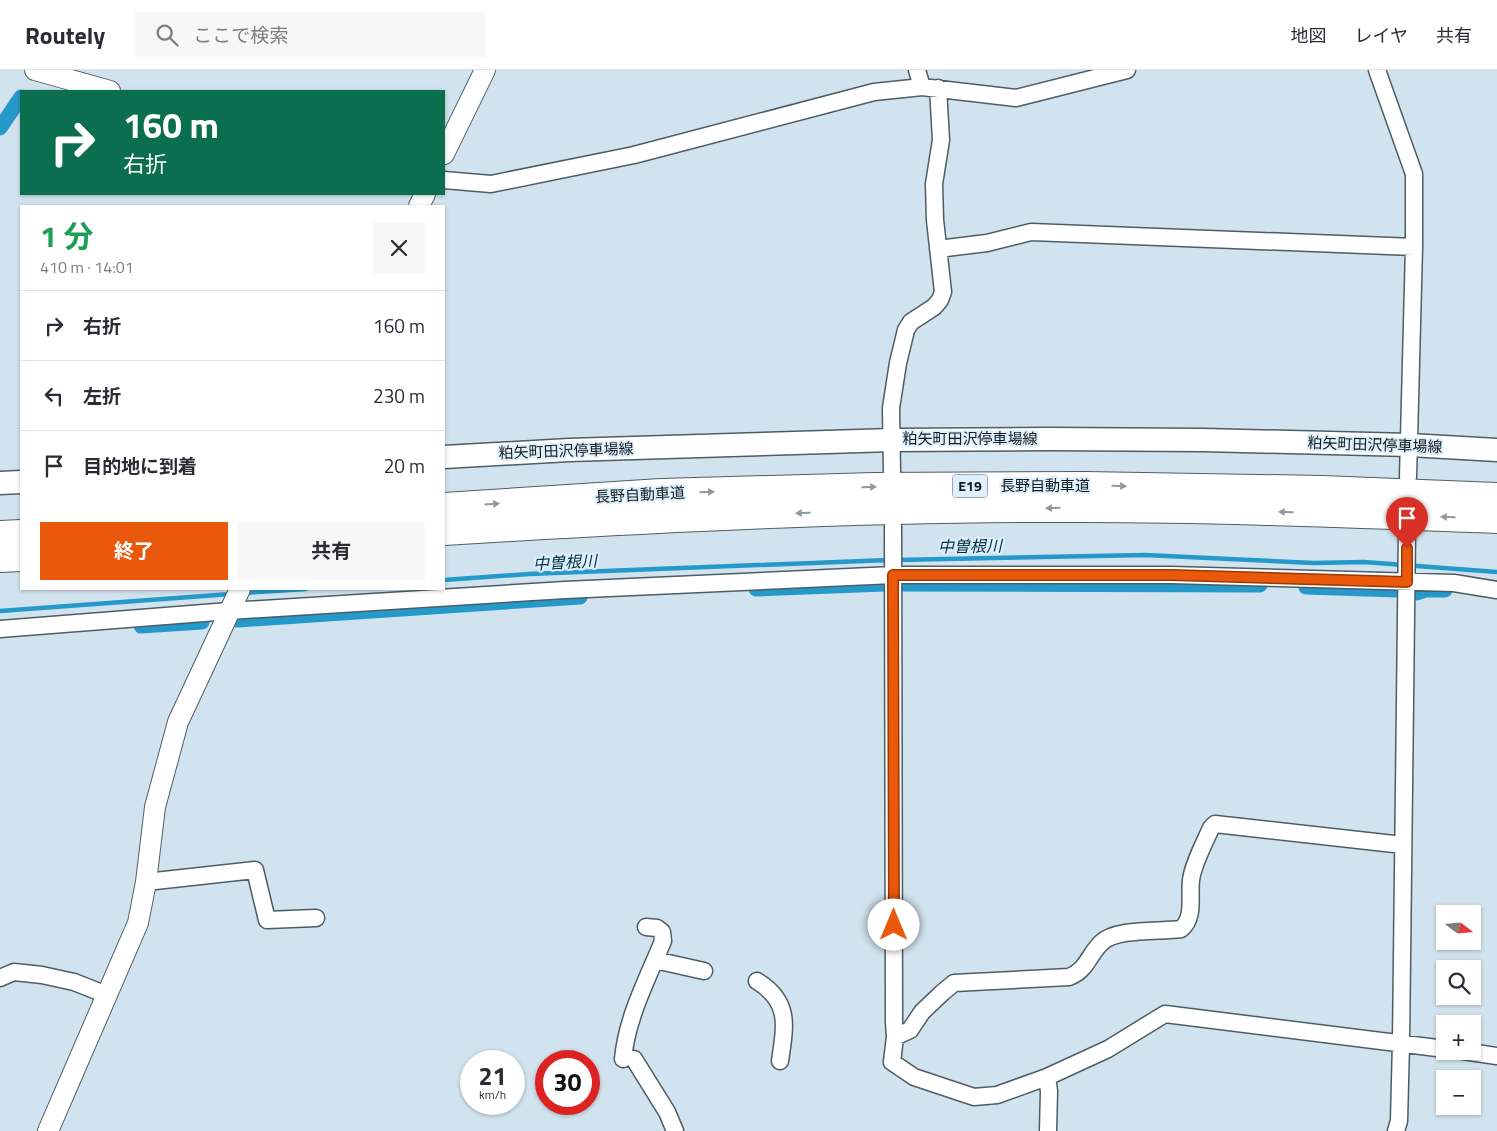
<!DOCTYPE html>
<html lang="ja">
<meta charset="utf-8">
<style>
body{margin:0;font-family:"Titillium Web","Noto Sans JP",sans-serif;background:#f7f7f7;color:#2b2b33;height:100vh;display:flex;flex-direction:column;font-size:19px;white-space:nowrap}
*{box-sizing:border-box;margin:0}
p{font-size:16px;color:#7c7c81}
.icon{flex:none;width:28px;height:28px;fill:none;stroke:currentColor;stroke-width:2;stroke-linecap:round;stroke-linejoin:round}
.map{position:relative;flex:1;overflow:hidden}
.drawer{position:absolute;left:20px;top:135px;width:425px;height:385px;display:flex;flex-direction:column;background:#fff;border-radius:0px;box-shadow:0 1px 4px #0004}
.drawer>*{flex:none}
.top-card{position:absolute;left:20px;top:20px;width:425px;height:105px;border-radius:0px;box-shadow:0 1px 4px #0004;background:#0b6e4f;color:#fff;overflow:hidden}
.needle{width:32px;rotate:106deg}
.controls{position:absolute;left:1436px;top:835px;display:grid;gap:10px}
.controls a{display:grid;place-items:center;width:45px;height:45px;border-radius:0px;background:#fff;box-shadow:0 1px 4px #0004;font-size:25px}
.speed{position:absolute;left:460px;top:980px;display:flex;gap:10px;font-size:25px;font-weight:700;text-align:center}
.speed>*{display:grid;place-content:center;width:65px;height:65px;border-radius:50%;background:#fff;box-shadow:0 1px 4px #0004;line-height:1}
.speed small{font-size:12px;font-weight:400}
.speed .limit{border:8px solid #d22;background:#fff;color:#111}
.pin{position:absolute;display:grid;place-items:center;width:42px;height:42px;color:#fff;margin:-51px -21px;border-radius:50% 50% 50% 0;rotate:-45deg;box-shadow:0 0 5px #0007}
.pin .icon{rotate:45deg}
.me{position:absolute;width:55px;margin:-28px;rotate:0deg;stroke-linejoin:round;filter:drop-shadow(0 0 4px #0008)}
.turn{display:flex;align-items:center;gap:18px;height:105px;padding:0 20px;font-size:22px}
.turn .icon{width:65px;height:65px;stroke-width:2.5}
.turn b{display:block;font-size:35px;line-height:42px}
.round{display:grid;place-items:center;flex:none;width:52px;height:52px;border-radius:0px;background:#f7f7f7}
.headline{display:flex;align-items:center;justify-content:space-between;height:85px;padding:0 20px}
h1{font-size:30px;font-weight:700;line-height:38px;color:#1e9e55}
.action{display:flex;gap:10px;margin-top:auto;padding:10px 20px}
.action a{flex:1;height:58px;border-radius:0px;background:#ea580c;color:#fff;font-size:20px;font-weight:700;line-height:58px;text-align:center}
.action a+a{background:#f7f7f7;color:#2b2b33}
ul{padding:0;list-style:none}
li{display:flex;align-items:center;gap:15px;height:70px;padding:0 20px;border-top:1px solid #e1e1e2}
li div{flex:1}
li b{display:block;font-size:19px}
li em{font-style:normal}
header{display:flex;align-items:center;gap:30px;box-sizing:border-box;height:70px;padding:0 25px;background:#fff;border-bottom:1px solid #e1e1e2}
header strong{font-size:24px}
nav{display:flex;gap:28px;margin-inline-start:auto;font-size:18px}
.search{width:350px;height:45px;background:#f7f7f7;display:flex;align-items:center;gap:12px;box-sizing:border-box;padding:0 18px;border-radius:0px;color:#7c7c81;font-size:19px}
.map>svg:first-child{display:block}
.lines{fill:none;stroke-linecap:round;stroke-linejoin:round}
.stream{stroke:#2499ca;stroke-width:4.5}
.canal{stroke:#2499ca;stroke-width:15}
.minor-casing{stroke:#4d5d66;stroke-width:19}
.tertiary-casing{stroke:#4d5d66;stroke-width:22}
.secondary-casing{stroke:#4d5d66;stroke-width:25}
.motorway-casing{stroke:#4d5d66;stroke-width:30}
.minor{stroke:#fff;stroke-width:16}
.tertiary{stroke:#fff;stroke-width:20}
.secondary{stroke:#fff;stroke-width:22}
.motorway{stroke:#fff;stroke-width:28}
.oneway{fill:#95989a}
.route-casing{stroke:#983908;stroke-width:12}
.route{stroke:#ea580c;stroke-width:9}
.labels{text-anchor:middle;stroke-width:4;stroke-linejoin:round;paint-order:stroke}
.shield{fill:#def0fb;stroke:#515b61;stroke-width:1}
.shield-label{font-size:14px;font-weight:bold;fill:#141b1f}
.street-label{font-size:15px;fill:#141b1f;stroke:#def0fb}
.water-label{font-size:16px;font-style:italic;fill:#003044;stroke:#def0fb}
</style>
<header>
<strong>Routely</strong>
<div class="search"><svg class="icon" aria-label="search" viewBox="0 0 24 24"><circle cx="10" cy="10" r="6"/><path d="M15 15l6 6"/></svg>ここで検索</div>
<nav><a>地図</a><a>レイヤ</a><a>共有</a></nav>
</header>
<div class="map">
<svg width="1497" height="1061" viewBox="0 0 1497 1061">
<rect width="100%" height="100%" fill="#d1e3ee"/>
<g class="lines">
<path class="stream" d="M897,490L1145,485L1314,493L1364,492L1497,502
M444,510L529,504L889,490
M243,523L306,519
M0,541L231,524"/>
<path class="canal" d="M0,58L21,27
M902,514L1260,515
M1306,517L1397,520
M756,519L884,514
M1417,523L1426,520H1445
M238,550L580,527
M141,556L202,552"/>
<g class="minor-casing">
<path id="minor" d="M917,0L922,17
M1377,0L1414,104V177L1408,407
M444,110L491,114L634,85L874,22L922,17L1016,28L1127,0
M938,179L987,173L1031,162L1414,177
M892,402L891,338L898,293L906,260L911,252L934,237L940,230L943,222L935,150L934,114L941,70L938,18
M893,456L894,952L895,967L892,992L914,1007L974,1027L997,1025L1047,1007L1108,979L1165,944L1445,979
M0,559L229,541L565,520L893,505H1171L1454,513L1497,520
M146,812L255,800L267,850L316,848
M655,890L704,901
M0,908L14,902L42,905L74,912L107,925
M757,911C791,932 785,956 780,991
M895,967L910,960L922,942L942,923L954,913L1069,907C1087,900 1088,886 1101,873C1116,858 1159,862 1181,859C1195,848 1189,826 1191,810C1193,794 1204,774 1211,758L1215,754L1403,775
M1463,981L1497,986
M623,989C627,947 647,910 663,871L662,862L657,858L646,857
M634,989L667,1042L675,1061
M1047,1007L1049,1021L1048,1061
M1396,1061L1399,1051L1401,973L1407,461"/>
</g>
<g class="tertiary-casing">
<path id="tertiary" d="M35,0L110,21
M444,84L485,0
M419,136L425,124
M48,1061L138,853L146,812L155,737L178,652L240,519"/>
</g>
<g class="secondary-casing">
<path id="secondary" d="M444,387L569,380L892,370L1048,369L1203,370L1410,375L1497,380
M0,413L21,412"/>
</g>
<g class="motorway-casing">
<path id="motorway" d="M444,437L661,423L874,417L1085,416L1322,420L1497,427
M444,461C657,448 870,437 1084,438C1222,438 1359,444 1497,449
M0,465L21,464
M0,488L21,487"/>
</g>
<use href="#minor" class="minor"/>
<use href="#tertiary" class="tertiary"/>
<use href="#secondary" class="secondary"/>
<use href="#motorway" class="motorway"/>
</g>
<defs><path id="oneway-solid" d="M-6-.8H1V-3.2L6.5 0L1 3.2V.8H-6Z" transform="scale(1.25)"/></defs>
<g class="oneway">
<use href="#oneway-solid" transform="translate(1119 416) rotate(1)"/>
<use href="#oneway-solid" transform="translate(869 417) rotate(-1)"/>
<use href="#oneway-solid" transform="translate(707 422) rotate(-2)"/>
<use href="#oneway-solid" transform="translate(492 434) rotate(-4)"/>
<use href="#oneway-solid" transform="translate(1053 438) rotate(179)"/>
<use href="#oneway-solid" transform="translate(1286 442) rotate(-179)"/>
<use href="#oneway-solid" transform="translate(803 443) rotate(178)"/>
<use href="#oneway-solid" transform="translate(1448 447) rotate(-178)"/>
</g>
<g class="lines">
<g class="route-casing">
<path id="route" d="M894,855L893,505H1171L1407,512V478"/>
</g>
<use href="#route" class="route"/>
</g>
<g class="labels">
<rect class="shield" x="952.5" y="404.5" width="35" height="23" rx="4"/>
<g class="shield-label">
<text x="970" y="421">E19</text>
</g>
<g class="street-label">
<text x="970" y="374">粕矢町田沢停車場線</text>
<text transform="translate(1375 375) rotate(2)" y="5">粕矢町田沢停車場線</text>
<text transform="translate(566 381) rotate(-2)" y="5">粕矢町田沢停車場線</text>
<text x="1045" y="421">長野自動車道</text>
<text transform="translate(640 425) rotate(-3)" y="5">長野自動車道</text>
</g>
<g class="water-label">
<text transform="translate(970 476) rotate(-1)" y="6">中曽根川</text>
<text transform="translate(565 492) rotate(-3)" y="6">中曽根川</text>
</g>
</g>
</svg>
<div class="controls">
<a><svg class="needle" viewBox="-14 -14 28 28"><path d="M0-13l5 13h-10z" fill="#e53935"/><path d="M0 13l5-13h-10z" fill="#7c7c81"/></svg></a>
<a><svg class="icon" aria-label="search" viewBox="0 0 24 24"><circle cx="10" cy="10" r="6"/><path d="M15 15l6 6"/></svg></a>
<a>+</a>
<a>−</a>
</div>
<div class="speed"><div>21<small>km/h</small></div><div class="limit">30</div></div>
<div class="pin" style="left:1407px;top:478px;background:#d93025"><svg class="icon" aria-label="arrive" viewBox="0 0 24 24"><path d="M6 21V4h12l-3 4 3 4H6"/></svg></div>
<svg class="me" style="left:894px;top:855px" viewBox="-20 -20 40 40"><circle r="19" fill="#fff"/><path d="M0-13L10 11 0 6-10 11z" fill="#ea580c"/></svg>
<div class="top-card">
<div class="turn"><svg class="icon" aria-label="right" viewBox="0 0 24 24"><path d="M7 20v-9h11M14 6l5 5-5 5"/></svg><div><b>160 m</b>右折</div></div>
</div>
<section class="drawer">
<div class="headline"><div><h1>1 分</h1><p>410 m · 14:01</p></div><a class="round"><svg class="icon" aria-label="close" viewBox="0 0 24 24"><path d="M6 6l12 12M18 6L6 18"/></svg></a></div>
<ul>
<li><svg class="icon" aria-label="right" viewBox="0 0 24 24"><path d="M7 20v-9h11M14 6l5 5-5 5"/></svg><div><b>右折</b></div><em>160 m</em></li>
<li><svg class="icon" aria-label="left" viewBox="0 0 24 24"><path d="M17 20v-9H6M10 6l-5 5 5 5"/></svg><div><b>左折</b></div><em>230 m</em></li>
<li><svg class="icon" aria-label="arrive" viewBox="0 0 24 24"><path d="M6 21V4h12l-3 4 3 4H6"/></svg><div><b>目的地に到着</b></div><em>20 m</em></li>
</ul>
<div class="action"><a>終了</a><a>共有</a></div>
</section>
</div>
